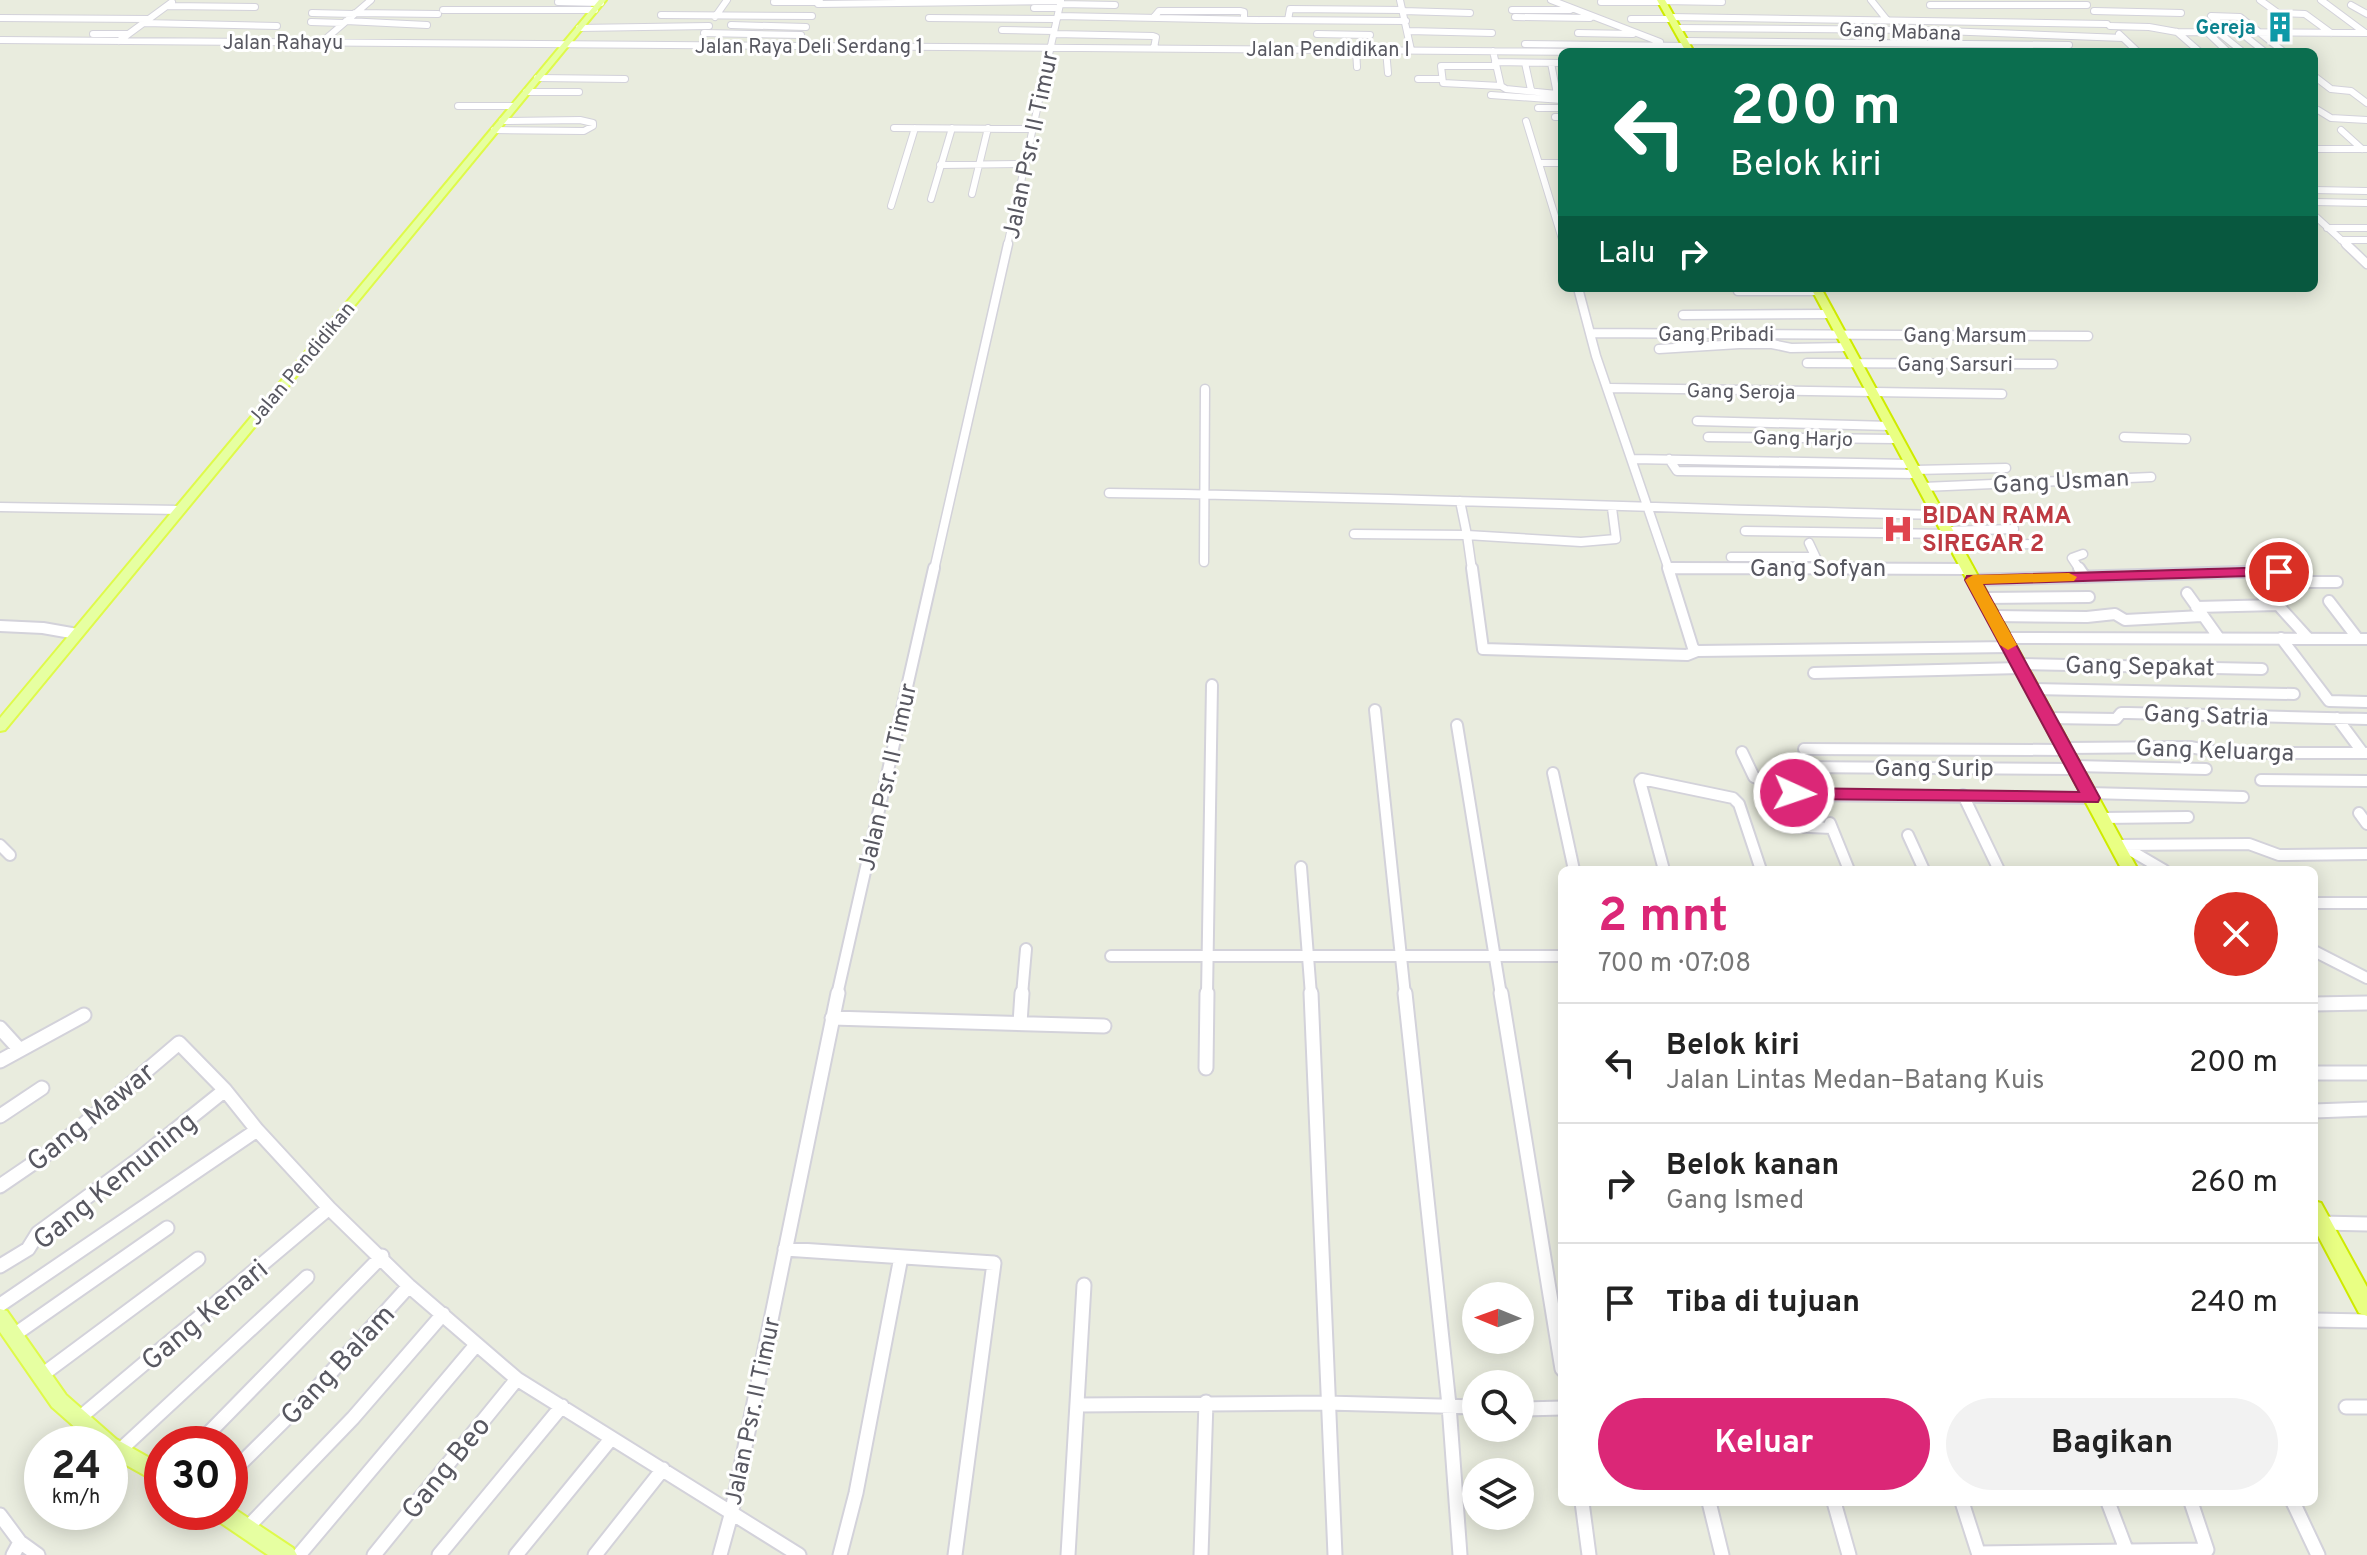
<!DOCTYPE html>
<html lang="id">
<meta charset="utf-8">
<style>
body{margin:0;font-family:Overpass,sans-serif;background:#f2f2f2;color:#222;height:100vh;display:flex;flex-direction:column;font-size:30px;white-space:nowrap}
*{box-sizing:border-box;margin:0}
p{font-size:26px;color:#767676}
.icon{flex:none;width:44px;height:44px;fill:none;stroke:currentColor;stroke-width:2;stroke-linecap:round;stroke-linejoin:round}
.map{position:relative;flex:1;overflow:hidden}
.panel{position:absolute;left:1558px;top:866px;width:760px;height:640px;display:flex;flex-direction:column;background:#fff;border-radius:12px;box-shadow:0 4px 20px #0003}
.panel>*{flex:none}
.hud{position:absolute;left:1558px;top:48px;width:760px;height:244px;border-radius:12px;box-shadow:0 4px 20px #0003;background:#0b6e4f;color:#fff;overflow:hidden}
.needle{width:52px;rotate:271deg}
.controls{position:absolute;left:1462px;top:1282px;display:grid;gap:16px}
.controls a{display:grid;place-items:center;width:72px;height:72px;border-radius:50%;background:#fff;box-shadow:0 4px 20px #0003;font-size:40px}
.speed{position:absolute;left:24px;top:1426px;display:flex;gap:16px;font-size:40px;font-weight:700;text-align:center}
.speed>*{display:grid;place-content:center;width:104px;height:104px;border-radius:50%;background:#fff;box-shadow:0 4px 20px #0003;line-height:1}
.speed small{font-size:20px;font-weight:400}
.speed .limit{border:12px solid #d22;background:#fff;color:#111}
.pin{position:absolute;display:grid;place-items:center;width:68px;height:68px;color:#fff;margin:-34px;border:4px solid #fff;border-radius:50%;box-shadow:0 2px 8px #0007}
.me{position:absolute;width:88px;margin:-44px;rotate:93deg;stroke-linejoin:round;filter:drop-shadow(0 0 6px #0008)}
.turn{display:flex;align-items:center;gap:28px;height:168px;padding:0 40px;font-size:36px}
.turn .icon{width:104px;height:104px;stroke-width:2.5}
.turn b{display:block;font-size:56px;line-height:68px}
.then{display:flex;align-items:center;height:76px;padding:0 40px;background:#0003;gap:16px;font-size:30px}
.round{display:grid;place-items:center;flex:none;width:84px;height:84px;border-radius:42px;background:#f2f2f2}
.headline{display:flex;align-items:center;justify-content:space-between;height:136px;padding:0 40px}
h1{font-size:48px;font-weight:700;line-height:60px;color:#db2777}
.button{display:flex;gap:16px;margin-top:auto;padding:16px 40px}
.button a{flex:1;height:92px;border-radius:48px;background:#db2777;color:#fff;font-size:32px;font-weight:700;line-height:92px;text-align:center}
.button a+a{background:#f2f2f2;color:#222}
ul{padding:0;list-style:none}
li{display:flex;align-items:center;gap:24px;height:120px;padding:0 40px;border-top:2px solid #e0e0e0}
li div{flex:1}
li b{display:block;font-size:30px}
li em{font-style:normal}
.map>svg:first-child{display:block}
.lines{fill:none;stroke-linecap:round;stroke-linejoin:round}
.minor-far3-casing{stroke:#d3d2da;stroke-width:8}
.minor-far2-casing{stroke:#d3d2da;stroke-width:11}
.minor-far1-casing{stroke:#d3d2da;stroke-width:14}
.minor-casing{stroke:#d3d2da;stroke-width:17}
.major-casing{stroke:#dffa4a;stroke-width:4}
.highway-casing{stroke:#cfeb00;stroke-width:4}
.minor-far3{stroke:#fff;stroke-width:6}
.minor-far2{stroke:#fff;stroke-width:8}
.minor-far1{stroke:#fff;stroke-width:10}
.minor{stroke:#fff;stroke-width:13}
.major{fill:#e6ffa1;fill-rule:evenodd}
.highway{fill:#e9ff83;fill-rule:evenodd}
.route{fill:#db2777;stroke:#8e194d;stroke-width:2}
.slow{fill:#f59e0b}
.labels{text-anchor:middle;stroke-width:6;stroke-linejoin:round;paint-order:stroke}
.far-culture-label{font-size:20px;font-weight:bold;fill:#0d838f;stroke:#fff;text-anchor:end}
.far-street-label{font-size:20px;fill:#585861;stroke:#fff}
.street-label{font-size:24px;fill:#585861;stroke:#fff}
.health-label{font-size:24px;font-weight:bold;fill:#be3a42;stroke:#fff;text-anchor:start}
.near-street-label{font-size:28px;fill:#585861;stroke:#fff}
</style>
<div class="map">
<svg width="2367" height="1555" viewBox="0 0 2367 1555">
<rect width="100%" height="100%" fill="#e9ecde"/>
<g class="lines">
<g class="minor-far3-casing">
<path id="minor-far3" d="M1400,0L1411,50
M1551,0L1660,42
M1871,0L1887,20
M2260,0L2278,13L2305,14L2331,33
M2321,0L2364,32
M1662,1L1722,2
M558,2L601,3
M774,2H820
M1601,2H1662
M818,4L1061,1
M1060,4L1115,5
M1930,5H2087
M2351,5L2367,14
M167,6L255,7
M1034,8H1056
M443,10H595
M1512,10H1570
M1403,11L1470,13
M2094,11L2181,13
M312,13L354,14
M355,13L438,14
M661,15L812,16
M1058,16L1258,20
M715,17L727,0
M1154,17L1159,11H1240L1244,12V19
M1515,17L1590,18
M1670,17L2107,24
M0,18L149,19
M929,18L1057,19
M1631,19H1671
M1260,20L1406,21
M1288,20L1290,9L1403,10
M346,21L427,25
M311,22L343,23
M144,23L277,26
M731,25L806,27
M2110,26L2149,27L2177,32L2367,33
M579,28L709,26
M1677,28L1919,30L2123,38
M1002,30L1054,31
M1408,31L1492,33
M2177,32L2200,52
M2207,32L2228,52
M2218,32L2243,52
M2229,32L2211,16L2240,17L2284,52
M704,33L801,35
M1578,33L1633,34
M2241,33L2265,52
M93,34H127
M1054,34L1153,36L1156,37L1154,48
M1317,34L1370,35
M2119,34L2138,52
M0,40L1604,52
M119,41L172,2
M1684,41L2069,45
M322,42L371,0
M1525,44L1686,46
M1356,49L1357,67
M1386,50L1388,73
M1493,51L1501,86L1506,89L1557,94L1551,63
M1495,62L1562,63
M1525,63L1531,90
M1496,66H1441L1443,83L1501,86
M2314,76L2331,89L2351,91L2367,103
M537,78L625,79
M1418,79H1442
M526,92H579
M1491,95L1562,100
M458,106H514
M1538,108H1562
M2318,110L2331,118L2367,120
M1555,117H1562
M1526,121L1562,239
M894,128L1032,129
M494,130L584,131L593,126V123L580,120L502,121
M2341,130L2362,149
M2314,149H2367
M1539,163H1562
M940,165L1026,164
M2314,190L2366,191
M972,194L988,128
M931,199L952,128
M2314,202L2367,203
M891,206L915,128
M2314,215L2348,246
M2327,228H2367
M2341,240H2367
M1007,246L1061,0"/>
</g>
<g class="minor-far2-casing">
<path id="minor-far2" d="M2346,244L2367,264
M1578,288L1596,356L1669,570
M1738,291H1818
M1683,315L1830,314
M1591,333L2088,336
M1659,349L1739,344H1772L1791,348L1848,347
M1807,363L2053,364
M1610,388L2002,394
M1697,421L1890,426
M1708,437L1897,439
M2124,437L2186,439
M1633,459L1910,464
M1669,459L1677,471L1916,474
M1914,470L2006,468
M1923,487L2151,477
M1109,493C1385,496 1662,509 1938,515
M1460,501L1467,535L1581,542L1616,539L1612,508
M0,507L180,510
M1745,531L1949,534
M1947,531L2014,529
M1354,534L1467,535L1472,570
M1809,543L1817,560
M1955,546L2032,544
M1731,557H1815
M1204,562L1205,389
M1669,568L1968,569
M934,570L1008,244
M2080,570L2072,558L2083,554"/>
</g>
<g class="minor-far1-casing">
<path id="minor-far1" d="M1472,568L1483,649L1687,655L1697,651L2010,647
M1668,568L1693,648L1697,651
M1669,568L1968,569
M2079,568L2085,577
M1973,580L2275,571L2288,582H2337
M2187,593L2219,638
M1983,598L2089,597
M2329,601L2358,639
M2196,607L2278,605L2308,638
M1993,616L2087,617L2115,614L2125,620L2202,616
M0,626L43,628L77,634
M2005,638L2367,639
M2281,638L2329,701L2367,702
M2019,664L2262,669
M1814,673L2021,668
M2032,689L2294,694
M1375,710L1405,995
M2048,718L2116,719L2121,713H2128L2367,719
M2337,718L2363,753
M1457,725L1501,995
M2063,748L2190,747L2223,753H2367
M1804,749L2065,750
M1742,752L1754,777L1803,795L2091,798
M2074,766L2206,769
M1793,767L2075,769
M1553,773L1574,870
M2261,780L2367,781
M2089,793L2243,797
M1963,795L1999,870
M1778,810L1787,826L1832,828
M2359,813L2367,824
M2102,818L2188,817
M1830,823L1849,870
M1908,835L1924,870
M0,845L10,855
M2117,845L2249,844L2279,855L2367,854
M2123,846L2164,870
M1301,867L1311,995
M1664,870L1640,781L1642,779L1733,798L1739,804L1761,870
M2314,903H2367
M2314,951L2367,978
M1111,956H1562
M837,995L934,568
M1022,995L1026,949
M1207,995L1212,685"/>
</g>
<g class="minor-casing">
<path id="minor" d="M1311,993L1335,1555
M1405,993L1449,1405L1460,1555
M1501,993L1562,1369
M2314,1004L2367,1003
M832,1018L1104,1026
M1020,1023L1022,993
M0,1028L20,1050
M0,1061L84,1015
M1206,1068L1207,993
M2314,1073H2367
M2314,1111L2367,1109
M0,1116L42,1088
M0,1186L57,1147L179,1043L225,1090L257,1130L329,1208L409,1286L517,1379L799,1555
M2321,1223L2367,1224
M785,1249L994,1263L955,1555
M0,1266L28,1249L38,1233L139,1159L225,1090
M0,1305L257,1130
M2314,1320L2367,1321
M14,1335L167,1228
M42,1375L198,1259
M1077,1405L1327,1403L1476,1407
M2346,1407H2367
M1520,1409L1562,1408
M77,1420L329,1208
M198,1444L382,1256
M118,1452L307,1277
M230,1474L315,1390L409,1286
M1582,1502L1589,1555
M1709,1502L1722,1555
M1834,1502L1849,1555
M1962,1502L1979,1555
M2108,1502L2127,1552
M2293,1502L2318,1555
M0,1515L20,1542L13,1555
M246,1529L353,1418L443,1314
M20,1542L38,1555
M1979,1553L2207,1550L2191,1502
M299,1555L476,1345
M374,1555L517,1379
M439,1555L562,1406
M516,1555L610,1440
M595,1555L663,1469
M720,1555L731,1515L838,993
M840,1555L856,1493L901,1257
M1068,1555L1084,1285
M1201,1555L1206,1402"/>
</g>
<g class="major-casing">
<path id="major" d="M599,0H606L5,730L0,731V718Z
M0,1309L7,1311L66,1395L116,1439L162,1465V1485L110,1456V1444H94L52,1407L0,1332Z
M230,1506L293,1548L297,1555H268L215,1519L212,1512H230Z"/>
</g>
<g class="highway-casing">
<path id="highway" d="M1657,0H1665L1694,52H1686Z
M1811,288H1821L2138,870H2122Z
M2314,1201L2321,1203L2367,1287V1316L2359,1313L2314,1228Z"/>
</g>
<use href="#minor-far3" class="minor-far3"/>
<use href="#minor-far2" class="minor-far2"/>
<use href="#minor-far1" class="minor-far1"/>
<use href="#minor" class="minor"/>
<use href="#major" class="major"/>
<use href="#highway" class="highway"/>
</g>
<path class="route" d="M2279,567L2284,568V575L1983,584L2100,798L2098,802L1794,799L1785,793L1794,788L2079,792L1965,580L1967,576Z"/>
<path class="slow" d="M2069,573L2077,577L2074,581L1983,584L2017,645L2008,650L2000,645L1965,580L1973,575Z"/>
<defs>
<g id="building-bare" transform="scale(2.4)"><path d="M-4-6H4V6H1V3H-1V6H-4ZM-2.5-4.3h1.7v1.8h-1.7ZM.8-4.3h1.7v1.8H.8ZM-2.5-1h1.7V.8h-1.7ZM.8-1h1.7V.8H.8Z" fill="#0f9aa8" stroke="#fff" stroke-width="2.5" paint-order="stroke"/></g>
<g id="hospital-bare" transform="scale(2.4)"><path d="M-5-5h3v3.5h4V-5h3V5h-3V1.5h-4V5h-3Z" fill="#e0444e" stroke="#fff" stroke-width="2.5" paint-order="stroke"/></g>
</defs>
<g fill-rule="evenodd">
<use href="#building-bare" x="2280" y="27"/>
<use href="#hospital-bare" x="1898" y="529"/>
</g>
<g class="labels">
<g class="far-culture-label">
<text x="2256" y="34">Gereja</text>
</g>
<g class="far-street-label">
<text transform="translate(1900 31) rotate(2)" y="7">Gang Mabana</text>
<text x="283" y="49">Jalan Rahayu</text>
<text x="809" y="53">Jalan Raya Deli Serdang 1</text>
<text x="1328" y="56">Jalan Pendidikan I</text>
<text x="1716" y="341">Gang Pribadi</text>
<text x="1965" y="342">Gang Marsum</text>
<text transform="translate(301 363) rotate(-50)" y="7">Jalan Pendidikan</text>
<text x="1955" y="371">Gang Sarsuri</text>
<text transform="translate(1741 391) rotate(1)" y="7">Gang Seroja</text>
<text transform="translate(1803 438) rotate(1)" y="7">Gang Harjo</text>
</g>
<g class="street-label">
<text transform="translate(1030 145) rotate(-78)" y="8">Jalan Psr. II Timur</text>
<text transform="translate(2061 481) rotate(-3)" y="8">Gang Usman</text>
<text x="1818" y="576">Gang Sofyan</text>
<text transform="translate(2140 666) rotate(1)" y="8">Gang Sepakat</text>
<text transform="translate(2206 715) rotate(2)" y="8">Gang Satria</text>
<text transform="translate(2215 750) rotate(2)" y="8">Gang Keluarga</text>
<text x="1934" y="776">Gang Surip</text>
<text transform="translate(887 777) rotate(-77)" y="8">Jalan Psr. II Timur</text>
<text transform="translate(752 1411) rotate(-78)" y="8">Jalan Psr. II Timur</text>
</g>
<g class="health-label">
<text x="1922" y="523">BIDAN RAMA<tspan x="1922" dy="28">SIREGAR 2</tspan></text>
</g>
<g class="near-street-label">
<text transform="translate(90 1116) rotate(-39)" y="10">Gang Mawar</text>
<text transform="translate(114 1180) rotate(-39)" y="10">Gang Kemuning</text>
<text transform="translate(204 1314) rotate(-40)" y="10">Gang Kenari</text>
<text transform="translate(337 1364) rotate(-47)" y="10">Gang Balam</text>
<text transform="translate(445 1467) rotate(-51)" y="10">Gang Beo</text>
</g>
</g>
</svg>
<div class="controls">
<a><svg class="needle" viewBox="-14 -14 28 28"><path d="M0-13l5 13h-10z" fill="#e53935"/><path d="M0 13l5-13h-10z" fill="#767676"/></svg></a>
<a><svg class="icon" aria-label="search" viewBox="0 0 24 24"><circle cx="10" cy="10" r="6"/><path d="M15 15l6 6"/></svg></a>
<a><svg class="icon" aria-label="layers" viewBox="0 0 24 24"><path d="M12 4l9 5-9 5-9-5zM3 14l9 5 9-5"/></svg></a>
</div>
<div class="speed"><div>24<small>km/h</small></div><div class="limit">30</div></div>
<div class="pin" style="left:2279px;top:572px;background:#d93025"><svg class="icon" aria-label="arrive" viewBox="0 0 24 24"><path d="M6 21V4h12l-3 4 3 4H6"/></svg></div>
<svg class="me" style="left:1794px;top:793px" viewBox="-20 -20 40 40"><circle r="17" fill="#db2777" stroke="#fff" stroke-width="3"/><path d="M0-11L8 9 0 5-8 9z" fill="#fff"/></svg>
<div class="hud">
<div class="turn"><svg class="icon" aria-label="left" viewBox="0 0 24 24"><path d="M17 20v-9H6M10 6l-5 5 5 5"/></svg><div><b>200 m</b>Belok kiri</div></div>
<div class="then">Lalu<svg class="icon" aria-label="right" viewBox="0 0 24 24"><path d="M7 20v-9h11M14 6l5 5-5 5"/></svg></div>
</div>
<section class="panel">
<div class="headline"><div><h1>2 mnt</h1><p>700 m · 07:08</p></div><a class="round" style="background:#d93025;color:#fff"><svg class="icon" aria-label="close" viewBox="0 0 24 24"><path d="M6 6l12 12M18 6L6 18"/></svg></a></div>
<ul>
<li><svg class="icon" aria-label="left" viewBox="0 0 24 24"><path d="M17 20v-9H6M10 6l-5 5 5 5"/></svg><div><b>Belok kiri</b><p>Jalan Lintas Medan–Batang Kuis</p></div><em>200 m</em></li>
<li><svg class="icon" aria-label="right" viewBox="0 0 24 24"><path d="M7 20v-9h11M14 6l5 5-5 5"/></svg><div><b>Belok kanan</b><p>Gang Ismed</p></div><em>260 m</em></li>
<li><svg class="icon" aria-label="arrive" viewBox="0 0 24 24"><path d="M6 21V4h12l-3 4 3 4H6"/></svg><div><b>Tiba di tujuan</b></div><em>240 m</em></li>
</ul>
<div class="button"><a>Keluar</a><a>Bagikan</a></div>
</section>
</div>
